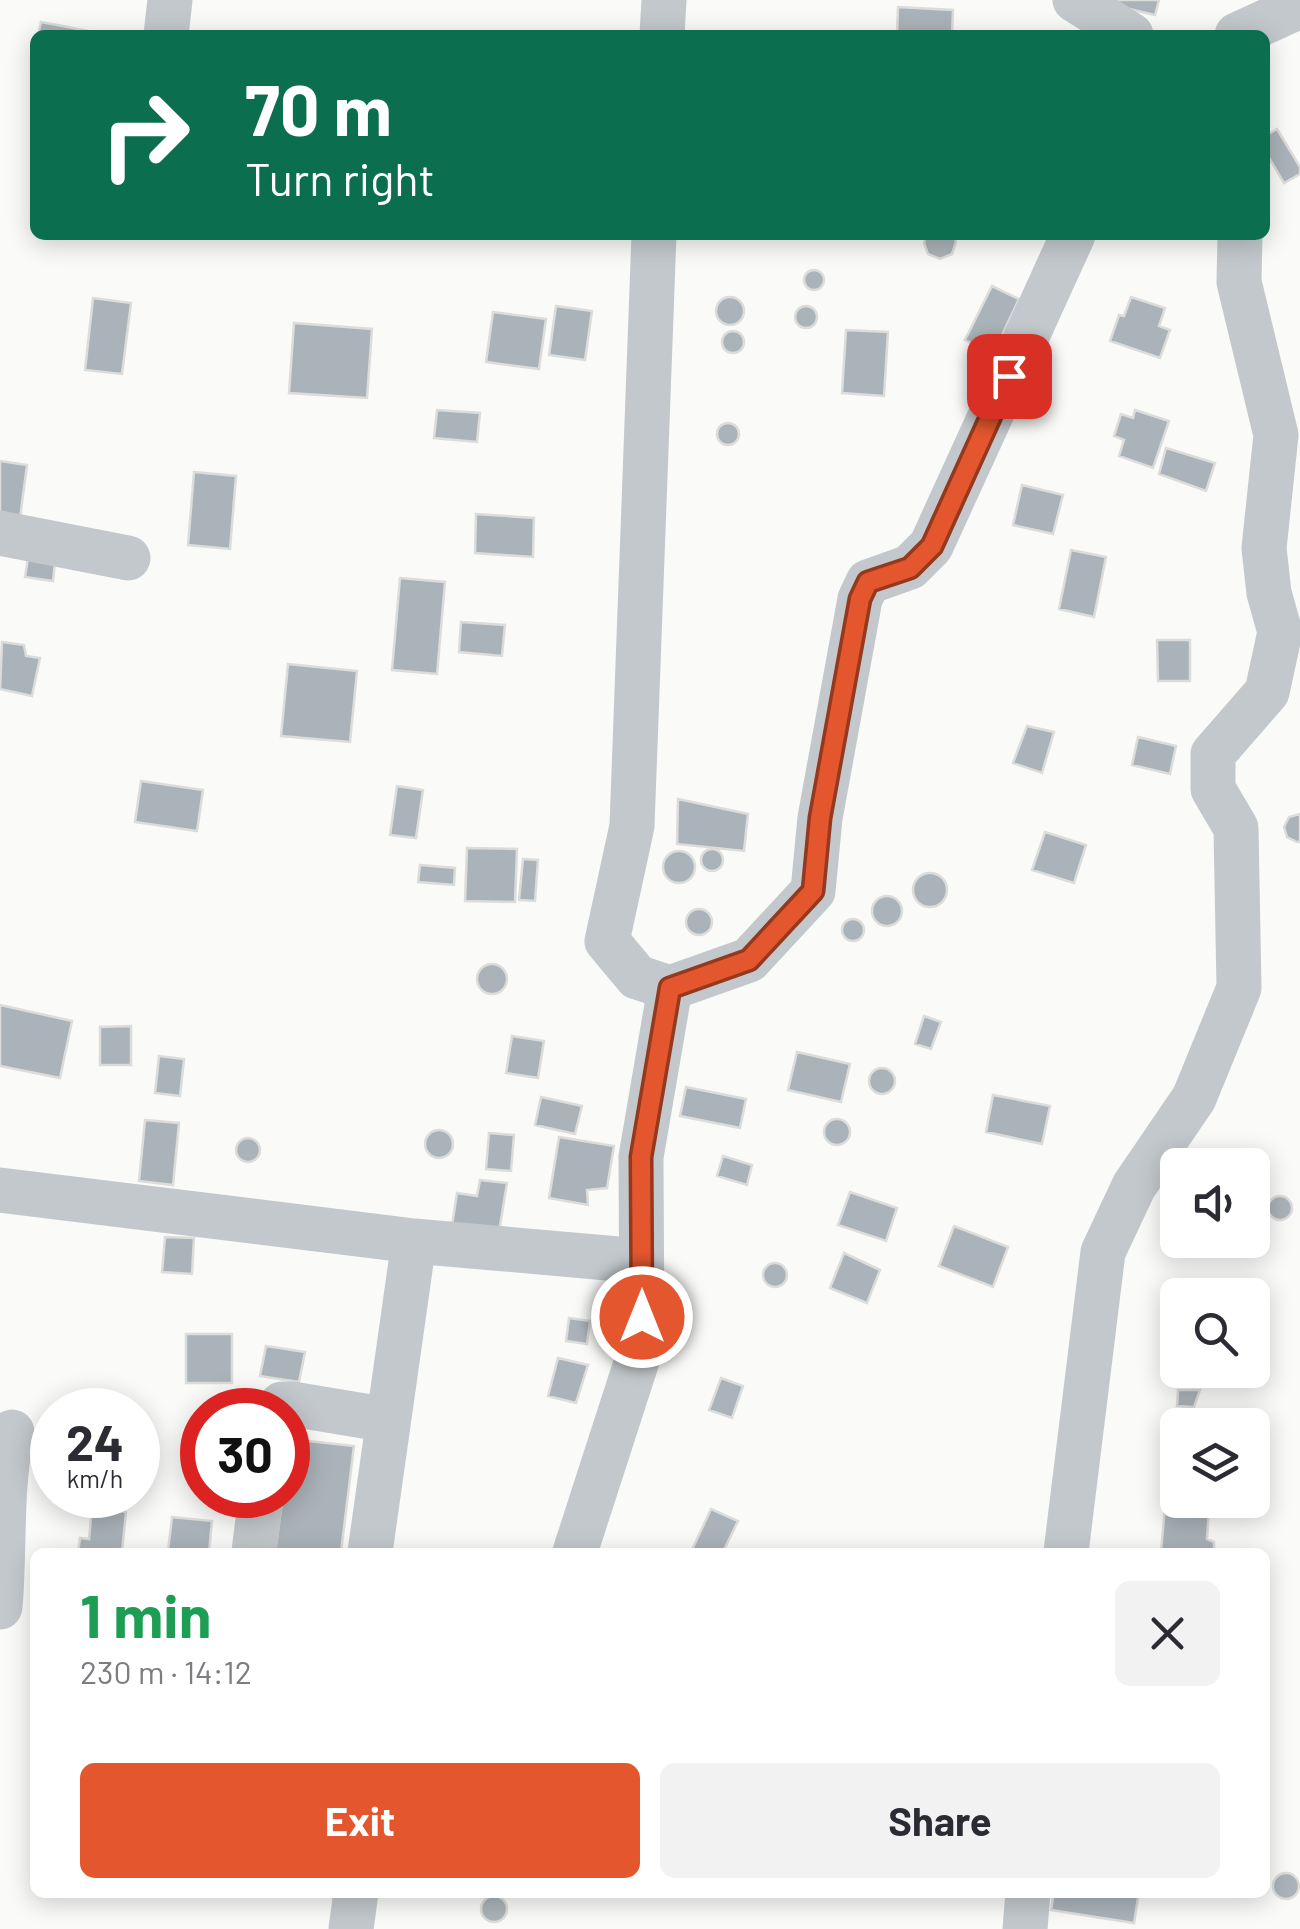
<!DOCTYPE html>
<meta charset="utf-8">
<style>
body{margin:0;font-family:Barlow,sans-serif;background:#f2f2f3;color:#2b2b33;height:100vh;display:flex;flex-direction:column;font-size:38px;white-space:nowrap}
*{box-sizing:border-box;margin:0}
p{font-size:32px;color:#7c7c81}
.icon{flex:none;width:55px;height:55px;fill:none;stroke:currentColor;stroke-width:2;stroke-linecap:round;stroke-linejoin:round}
.map{position:relative;flex:1;overflow:hidden}
.sheet{position:absolute;left:30px;top:1548px;width:1240px;height:350px;display:flex;flex-direction:column;background:#fff;border-radius:15px;box-shadow:0 5px 25px #0003}
.sheet>*{flex:none}
.banner{position:absolute;left:30px;top:30px;width:1240px;height:210px;border-radius:15px;box-shadow:0 5px 25px #0003;background:#0b6e4f;color:#fff;overflow:hidden}
.fabs{position:absolute;left:1160px;top:1148px;display:grid;gap:20px}
.fabs a{display:grid;place-items:center;width:110px;height:110px;border-radius:15px;background:#fff;box-shadow:0 5px 25px #0003;font-size:50px}
.speed{position:absolute;left:30px;top:1388px;display:flex;gap:20px;font-size:50px;font-weight:700;text-align:center}
.speed>*{display:grid;place-content:center;width:130px;height:130px;border-radius:50%;background:#fff;box-shadow:0 5px 25px #0003;line-height:1}
.speed small{font-size:25px;font-weight:400}
.speed .limit{border:15px solid #d22;background:#fff;color:#111}
.pin{position:absolute;display:grid;place-items:center;width:85px;height:85px;color:#fff;margin:-42px;border-radius:20px;box-shadow:0 5px 15px #0006}
.me{position:absolute;width:110px;margin:-55px;rotate:0deg;stroke-linejoin:round;filter:drop-shadow(0 0 8px #0008)}
.turn{display:flex;align-items:center;gap:35px;height:210px;padding:0 50px;font-size:45px}
.turn .icon{width:130px;height:130px;stroke-width:2.5}
.turn b{display:block;font-size:70px;line-height:85px}
.round{display:grid;place-items:center;flex:none;width:105px;height:105px;border-radius:15px;background:#f2f2f3}
.headline{display:flex;align-items:center;justify-content:space-between;height:170px;padding:0 50px}
h1{font-size:60px;font-weight:700;line-height:75px;color:#1e9e55}
.button{display:flex;gap:20px;margin-top:auto;padding:20px 50px}
.button a{flex:1;height:115px;border-radius:15px;background:#e4572e;color:#fff;font-size:40px;font-weight:700;line-height:115px;text-align:center}
.button a+a{background:#f2f2f3;color:#2b2b33}
.map>svg:first-child{display:block}
.building{fill:#aab3b9;stroke:#dcdcda;stroke-width:2.5}
.lines{fill:none;stroke-linecap:round;stroke-linejoin:round}
.minor{stroke:#c3c8cc;stroke-width:45}
.route-casing{stroke:#94391e;stroke-width:25}
.route{stroke:#e4572e;stroke-width:18}
</style>
<div class="map">
<svg width="1300" height="1929" viewBox="0 0 1300 1929">
<rect width="100%" height="100%" fill="#fafaf8"/>
<path class="building" d="M1114,0H1159L1155,15L1112,5Z
M898,7L953,10L952,35H897Z
M41,22L110,35H38Z
M1277,129L1300,167V174L1284,183L1265,151V136Z
M926,235H954L956,242L952,254L940,259L928,254L924,243Z
M804 280a10 10 0 1 1 20 0a10 10 0 1 1-20 0Z
M992,286L1019,299L993,354L965,340Z
M716 311a14 14 0 1 1 28 0a14 14 0 1 1-28 0Z
M1131,297L1165,308L1159,326L1170,330L1160,358L1110,341L1119,315L1124,316Z
M93,298L131,303L122,374L85,370Z
M795 317a11 11 0 1 1 22 0a11 11 0 1 1-22 0Z
M556,306L592,311L585,360L549,355Z
M493,312L546,319L539,369L486,362Z
M294,323L372,329L367,398L289,393Z
M846,330L888,332L884,396L842,393Z
M722 342a11 11 0 1 1 22 0a11 11 0 1 1-22 0Z
M437,410L480,413L477,442L434,438Z
M1135,410L1169,421L1153,468L1119,456L1124,440L1114,436L1121,414L1133,418Z
M717 434a11 11 0 1 1 22 0a11 11 0 1 1-22 0Z
M1166,448L1215,463L1206,491L1159,474Z
M0,461L27,465L20,518L0,515Z
M194,472L236,476L230,549L188,545Z
M1022,485L1063,495L1053,534L1013,525Z
M476,514L534,518L533,557L475,553Z
M1071,550L1106,557L1094,617L1059,609Z
M28,558L55,561L53,581L25,577Z
M400,578L445,582L437,674L392,670Z
M461,622L505,625L502,656L459,652Z
M1157,640H1190V681H1158Z
M2,642L24,645L26,656L40,658L32,696L0,689Z
M288,664L357,671L350,742L281,736Z
M1027,726L1054,732L1042,773L1013,763Z
M1138,737L1176,746L1170,774L1132,765Z
M141,781L203,790L197,831L135,822Z
M397,786L423,790L416,838L390,835Z
M678,799L748,814L744,851L677,844Z
M1300,814V842H1297L1287,837L1284,827L1289,817Z
M1045,832L1086,845L1074,883L1032,870Z
M467,848L517,849L515,902L465,901Z
M701 860a11 11 0 1 1 22 0a11 11 0 1 1-22 0Z
M663 867a16 16 0 1 1 32 0a16 16 0 1 1-32 0Z
M523,859L538,860L535,901L519,900Z
M420,865L455,868L454,885L418,882Z
M913 890a17 17 0 1 1 34 0a17 17 0 1 1-34 0Z
M872 911a15 15 0 1 1 30 0a15 15 0 1 1-30 0Z
M686 922a13 13 0 1 1 26 0a13 13 0 1 1-26 0Z
M842 930a11 11 0 1 1 22 0a11 11 0 1 1-22 0Z
M477 979a15 15 0 1 1 30 0a15 15 0 1 1-30 0Z
M0,1005L72,1021L60,1078L0,1066Z
M924,1016L941,1022L931,1049L915,1044Z
M131,1026V1065H100V1027Z
M512,1036L544,1041L538,1078L506,1073Z
M797,1052L850,1064L841,1102L788,1090Z
M159,1056L184,1059L180,1096L155,1093Z
M869 1081a13 13 0 1 1 26 0a13 13 0 1 1-26 0Z
M686,1087L746,1099L740,1128L680,1116Z
M993,1095L1050,1106L1042,1144L986,1132Z
M541,1097L582,1106L575,1134L535,1125Z
M824 1132a13 13 0 1 1 26 0a13 13 0 1 1-26 0Z
M145,1120L179,1123L173,1185L139,1181Z
M425 1144a14 14 0 1 1 28 0a14 14 0 1 1-28 0Z
M489,1133L514,1135L511,1171L486,1169Z
M559,1137L614,1146L607,1188L587,1190L588,1205L549,1198Z
M236 1150a12 12 0 1 1 24 0a12 12 0 1 1-24 0Z
M723,1156L752,1165L747,1185L717,1176Z
M480,1180L507,1183L498,1238L451,1232L457,1193L477,1196Z
M850,1192L897,1208L886,1241L838,1225Z
M1268 1208a12 12 0 1 1 24 0a12 12 0 1 1-24 0Z
M954,1226L1008,1247L993,1287L939,1266Z
M165,1237L194,1238L192,1274L162,1272Z
M844,1253L880,1270L867,1303L830,1288Z
M763 1275a12 12 0 1 1 24 0a12 12 0 1 1-24 0Z
M569,1318L590,1321L587,1344L566,1341Z
M186,1334H232V1383H186Z
M266,1346L305,1352L299,1382L260,1376Z
M558,1358L588,1365L576,1403L548,1396Z
M721,1378L743,1386L732,1418L709,1410Z
M1178,1390H1200L1194,1407L1177,1406Z
M290,1439L354,1446L341,1552H275L283,1495H288Z
M1165,1506L1209,1509L1207,1539L1214,1542V1552H1161Z
M92,1508L126,1512L122,1552H78L80,1538L89,1539Z
M711,1509L738,1521L723,1552H691Z
M172,1517L212,1521L209,1552L168,1551Z
M1273 1886a13 13 0 1 1 26 0a13 13 0 1 1-26 0Z
M1054,1892H1139L1134,1923L1051,1910Z
M481 1909a13 13 0 1 1 26 0a13 13 0 1 1-26 0Z"/>
<g class="lines">
<path class="minor" d="M1075,0L1131,35
M166,35L170,0
M662,35L664,0
M1237,35L1300,6
M0,533L128,558
M670,988L749,960L813,891L820,818L860,599L868,582L910,567L931,546L1073,235
M0,1190L414,1241L641,1261
M276,1410L282,1404H292L388,1420
M254,1552L261,1495
M370,1552L414,1241
M575,1552L642,1345L641,1157L670,988L637,977L607,941L632,826L654,235
M1066,1552L1103,1252L1134,1186L1194,1098L1239,988L1236,828L1213,789V754L1267,692L1280,632L1269,593L1264,548L1276,435L1239,282L1240,235
M0,1607C5,1548 0,1491 12,1432
M351,1929L356,1892
M1025,1929L1028,1892"/>
</g>
<g class="lines">
<g class="route-casing">
<path id="route" d="M642,1317L641,1157L670,988L749,960L813,891L820,818L860,599L868,582L910,568L932,546L1009,376"/>
</g>
<use href="#route" class="route"/>
</g>
</svg>
<div class="fabs">
<a><svg class="icon" aria-label="sound" viewBox="0 0 24 24"><path d="M4 9h4l5-4v14l-5-4H4zM17 9q2 3 0 6"/></svg></a>
<a><svg class="icon" aria-label="search" viewBox="0 0 24 24"><circle cx="10" cy="10" r="6"/><path d="M15 15l6 6"/></svg></a>
<a><svg class="icon" aria-label="layers" viewBox="0 0 24 24"><path d="M12 4l9 5-9 5-9-5zM3 14l9 5 9-5"/></svg></a>
</div>
<div class="speed"><div>24<small>km/h</small></div><div class="limit">30</div></div>
<div class="pin" style="left:1009px;top:376px;background:#d93025"><svg class="icon" aria-label="arrive" viewBox="0 0 24 24"><path d="M6 21V4h12l-3 4 3 4H6"/></svg></div>
<svg class="me" style="left:642px;top:1317px" viewBox="-20 -20 40 40"><circle r="17" fill="#e4572e" stroke="#fff" stroke-width="3"/><path d="M0-11L8 9 0 5-8 9z" fill="#fff"/></svg>
<div class="banner">
<div class="turn"><svg class="icon" aria-label="right" viewBox="0 0 24 24"><path d="M7 20v-9h11M14 6l5 5-5 5"/></svg><div><b>70 m</b>Turn right</div></div>
</div>
<section class="sheet">
<div class="headline"><div><h1>1 min</h1><p>230 m · 14:12</p></div><a class="round"><svg class="icon" aria-label="close" viewBox="0 0 24 24"><path d="M6 6l12 12M18 6L6 18"/></svg></a></div>
<div class="button"><a>Exit</a><a>Share</a></div>
</section>
</div>
